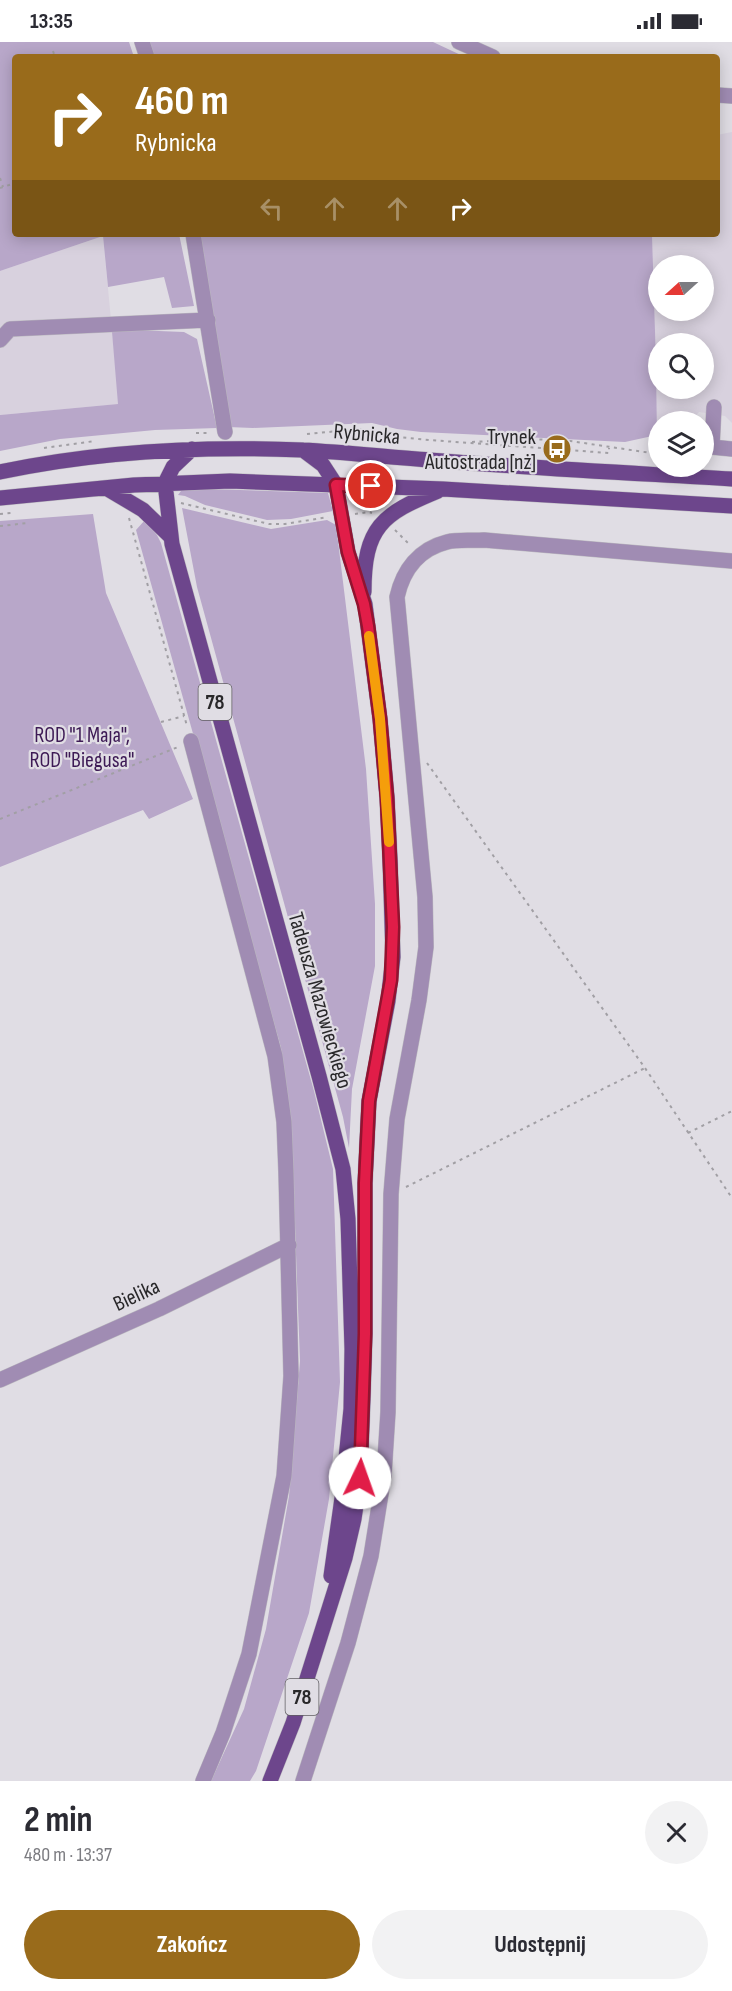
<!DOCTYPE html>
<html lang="pl">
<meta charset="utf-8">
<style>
body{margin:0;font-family:"Sofia Sans Condensed",sans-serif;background:#f2f2f3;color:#2b2b33;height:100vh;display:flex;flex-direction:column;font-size:22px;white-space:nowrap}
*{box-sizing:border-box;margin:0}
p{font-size:20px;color:#7c7c81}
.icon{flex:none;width:33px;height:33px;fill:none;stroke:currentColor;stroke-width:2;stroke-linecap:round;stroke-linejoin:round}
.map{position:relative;height:1739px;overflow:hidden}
.panel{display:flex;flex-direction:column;background:#fff;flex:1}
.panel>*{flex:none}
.banner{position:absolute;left:12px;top:12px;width:708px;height:183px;border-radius:6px;box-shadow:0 3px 15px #0003;background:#996b1b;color:#fff;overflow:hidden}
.needle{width:39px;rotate:249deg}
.tools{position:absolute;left:648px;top:213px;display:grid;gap:12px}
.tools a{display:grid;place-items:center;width:66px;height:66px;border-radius:50%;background:#fff;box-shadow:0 3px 15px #0003;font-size:30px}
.pin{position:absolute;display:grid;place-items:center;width:51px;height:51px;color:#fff;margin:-26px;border:3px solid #fff;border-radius:50%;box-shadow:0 2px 6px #0007}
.me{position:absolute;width:66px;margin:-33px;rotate:3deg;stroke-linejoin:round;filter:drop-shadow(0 0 4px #0008)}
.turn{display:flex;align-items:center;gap:21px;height:126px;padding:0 24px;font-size:27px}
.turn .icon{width:78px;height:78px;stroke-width:2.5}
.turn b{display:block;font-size:42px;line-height:51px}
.lanes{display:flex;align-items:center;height:57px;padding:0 24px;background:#0003;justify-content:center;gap:30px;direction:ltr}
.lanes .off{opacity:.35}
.round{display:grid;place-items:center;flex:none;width:63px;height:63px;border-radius:32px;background:#f2f2f3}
.headline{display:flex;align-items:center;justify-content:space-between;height:102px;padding:0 24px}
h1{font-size:36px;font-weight:700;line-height:45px}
.primary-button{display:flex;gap:12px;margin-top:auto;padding:12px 24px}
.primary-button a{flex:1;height:69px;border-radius:36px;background:#996b1b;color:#fff;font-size:24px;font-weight:700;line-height:69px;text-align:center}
.primary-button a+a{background:#f2f2f3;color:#2b2b33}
.status{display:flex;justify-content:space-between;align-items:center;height:42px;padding:0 30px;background:#fff;direction:ltr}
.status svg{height:16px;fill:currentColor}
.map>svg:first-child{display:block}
.built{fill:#d8d1de;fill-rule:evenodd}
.green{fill:#b8a7c9}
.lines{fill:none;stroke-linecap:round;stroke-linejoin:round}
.minor-casing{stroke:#bbb9bf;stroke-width:16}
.major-casing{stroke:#bbb9bf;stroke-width:16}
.path{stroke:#a19fa4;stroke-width:2;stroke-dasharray:3 4.5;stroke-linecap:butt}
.minor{stroke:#a08cb3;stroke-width:15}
.major{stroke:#6d468c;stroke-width:15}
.route-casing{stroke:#92132f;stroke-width:15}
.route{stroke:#e11d48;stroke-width:10}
.slow{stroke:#f59e0b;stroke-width:10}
.labels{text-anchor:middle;stroke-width:4.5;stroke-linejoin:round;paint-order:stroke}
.shield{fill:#e0dde4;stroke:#605e62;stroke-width:1.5}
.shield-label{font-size:21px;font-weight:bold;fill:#29282a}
.street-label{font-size:22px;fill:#29282a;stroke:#e0dde4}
.poi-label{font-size:22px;fill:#29282a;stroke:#e0dde4;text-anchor:end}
.park-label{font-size:22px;fill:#3d1a55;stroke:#e0dde4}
</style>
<div class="status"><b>13:35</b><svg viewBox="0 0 49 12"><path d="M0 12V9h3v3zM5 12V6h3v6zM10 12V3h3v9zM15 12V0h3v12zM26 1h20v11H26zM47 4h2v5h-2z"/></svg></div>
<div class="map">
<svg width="732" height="1739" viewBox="0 0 732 1739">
<rect width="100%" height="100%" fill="#e0dde4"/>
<path class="built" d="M732,90V381L725,374L699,370L691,379L658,380V393H657L656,321L652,192H717V93ZM658,224H704V268H658ZM658,302H704V346H658Z
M103,194L119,362L0,373V229Z"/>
<path class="green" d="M0,0H129L134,15H15V192H179L194,264L172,266L164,235L108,245L103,194L0,229Z
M147,0H433L465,15H152Z
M199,192H652L656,321L657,393L625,400L421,390L397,387L372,381L253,386L228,385Z
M133,288L184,290L197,297L217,386L155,388L60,397L0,409V373L118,362L112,290Z
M207,447L328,451L333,469L291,477L267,478L205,463L185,454L178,453L181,449Z
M182,466L271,487L327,478L336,483L366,727L375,862V924L352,1047L349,1106L343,1075L197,545Z
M93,472L106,551L193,757L149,777L143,768L0,825V479Z
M145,478L157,493L161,501L314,1049L333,1127L340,1340L329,1457L309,1571L256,1729L250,1739H211L244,1667L266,1587L289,1454L300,1319L291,1079L281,1006L136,488Z"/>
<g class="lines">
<g class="minor-casing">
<path id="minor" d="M142,0L147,15
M459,0L493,15
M717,53L732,54
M193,192L225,390
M0,298L10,287L208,278
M714,365L712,405L732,407
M191,699L275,1014L284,1080L286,1130L291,1334L284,1434L249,1612L223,1691L203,1739
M0,1338L159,1267L289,1203
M303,1739L348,1601L371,1514L384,1433L388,1370L391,1152L397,1077L419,958L426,905L425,855L397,555C403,528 419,507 447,500C458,497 472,499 484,498L732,519"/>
</g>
<g class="major-casing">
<path id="major" d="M192,407L173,425L165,441L172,502L319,1034L343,1127L348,1177L352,1307L351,1367L342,1456L331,1534
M0,430C99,409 201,404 302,408C344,410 387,415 429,418C530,426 631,431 732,437
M106,446L143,468L171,495
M0,456L134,443L230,439L443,447L732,464
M364,550C364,485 382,472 438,449
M270,1739L293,1681L345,1516L354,1477L360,1436L363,1357L365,1292V1141L369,1059L388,959L393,915L390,817L387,755L380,677L365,562L348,510L336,443L323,423L303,408"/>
</g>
<path class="path" d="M53,9L55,15
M0,136L3,145
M0,146L15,141
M196,391H211
M307,392L360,387L387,394L429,398L609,411V406
M472,400L530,397L570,399L658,412
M44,406L95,399
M181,461L269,482H285L328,475
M0,472L11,471
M355,472L369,470L372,471
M129,476L187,684
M0,484L28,481
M395,488L410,503
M161,680L184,674
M427,721L645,1026L732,1156
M0,777L178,705
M688,1091L732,1069
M406,1145L645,1026"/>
<use href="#minor" class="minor"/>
<use href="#major" class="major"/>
</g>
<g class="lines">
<g class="route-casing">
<path id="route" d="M360,1436L365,1292V1141L369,1059L391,938L393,885L387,756L380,677L368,584L364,562L348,510L336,443L371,444"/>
</g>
<use href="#route" class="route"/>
<path class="slow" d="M369,594L380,677L389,800"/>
</g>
<defs>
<g id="bus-disc" transform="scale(1.5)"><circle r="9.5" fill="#996b1b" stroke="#e0dde4"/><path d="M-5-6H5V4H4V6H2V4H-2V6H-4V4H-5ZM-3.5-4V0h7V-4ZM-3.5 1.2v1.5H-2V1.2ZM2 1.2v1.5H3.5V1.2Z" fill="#fff"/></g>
</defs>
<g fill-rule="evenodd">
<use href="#bus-disc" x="557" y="407"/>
</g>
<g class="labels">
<g class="shield">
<rect x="198.5" y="642" width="33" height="36" rx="4.5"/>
<rect x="285.5" y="1637" width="33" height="36" rx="4.5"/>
</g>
<g class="shield-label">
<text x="215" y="667">78</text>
<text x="302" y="1662">78</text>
</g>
<g class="street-label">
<text transform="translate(367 391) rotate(5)" y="8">Rybnicka</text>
<text transform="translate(321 958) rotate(74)" y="8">Tadeusza Mazowieckiego</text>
<text transform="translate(136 1252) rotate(-25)" y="8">Bielika</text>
</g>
<g class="poi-label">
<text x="536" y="402">Trynek<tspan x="536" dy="25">Autostrada [nż]</tspan></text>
</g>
<g class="park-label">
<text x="82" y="700">ROD "1 Maja",<tspan x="82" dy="25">ROD "Biegusa"</tspan></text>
</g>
</g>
</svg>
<div class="tools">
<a><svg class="needle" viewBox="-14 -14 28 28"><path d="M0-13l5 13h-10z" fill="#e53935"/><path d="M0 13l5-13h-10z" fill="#7c7c81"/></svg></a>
<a><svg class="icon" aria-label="search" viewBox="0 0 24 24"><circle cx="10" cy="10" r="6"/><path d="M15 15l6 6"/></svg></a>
<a><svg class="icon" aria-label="layers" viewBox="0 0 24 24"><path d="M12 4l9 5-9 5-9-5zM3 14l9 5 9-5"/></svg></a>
</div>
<div class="pin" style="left:371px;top:444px;background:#d93025"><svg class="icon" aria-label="arrive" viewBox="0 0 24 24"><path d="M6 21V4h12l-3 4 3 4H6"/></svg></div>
<svg class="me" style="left:360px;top:1436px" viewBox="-20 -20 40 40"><circle r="19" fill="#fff"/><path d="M0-13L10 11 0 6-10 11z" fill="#e11d48"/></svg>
<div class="banner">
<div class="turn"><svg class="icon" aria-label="right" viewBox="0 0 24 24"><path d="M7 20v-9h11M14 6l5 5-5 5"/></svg><div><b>460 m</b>Rybnicka</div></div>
<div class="lanes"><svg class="icon off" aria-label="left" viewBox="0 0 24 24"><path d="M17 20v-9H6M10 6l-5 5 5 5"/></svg><svg class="icon off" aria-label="ahead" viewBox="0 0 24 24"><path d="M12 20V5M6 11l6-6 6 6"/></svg><svg class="icon off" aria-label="ahead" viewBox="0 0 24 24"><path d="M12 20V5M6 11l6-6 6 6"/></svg><svg class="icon" aria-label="right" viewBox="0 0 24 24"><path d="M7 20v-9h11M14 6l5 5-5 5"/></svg></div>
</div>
</div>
<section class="panel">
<div class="headline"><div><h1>2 min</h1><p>480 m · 13:37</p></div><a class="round"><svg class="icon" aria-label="close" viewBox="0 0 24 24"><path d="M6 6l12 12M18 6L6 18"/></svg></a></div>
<div class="primary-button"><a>Zakończ</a><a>Udostępnij</a></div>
</section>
